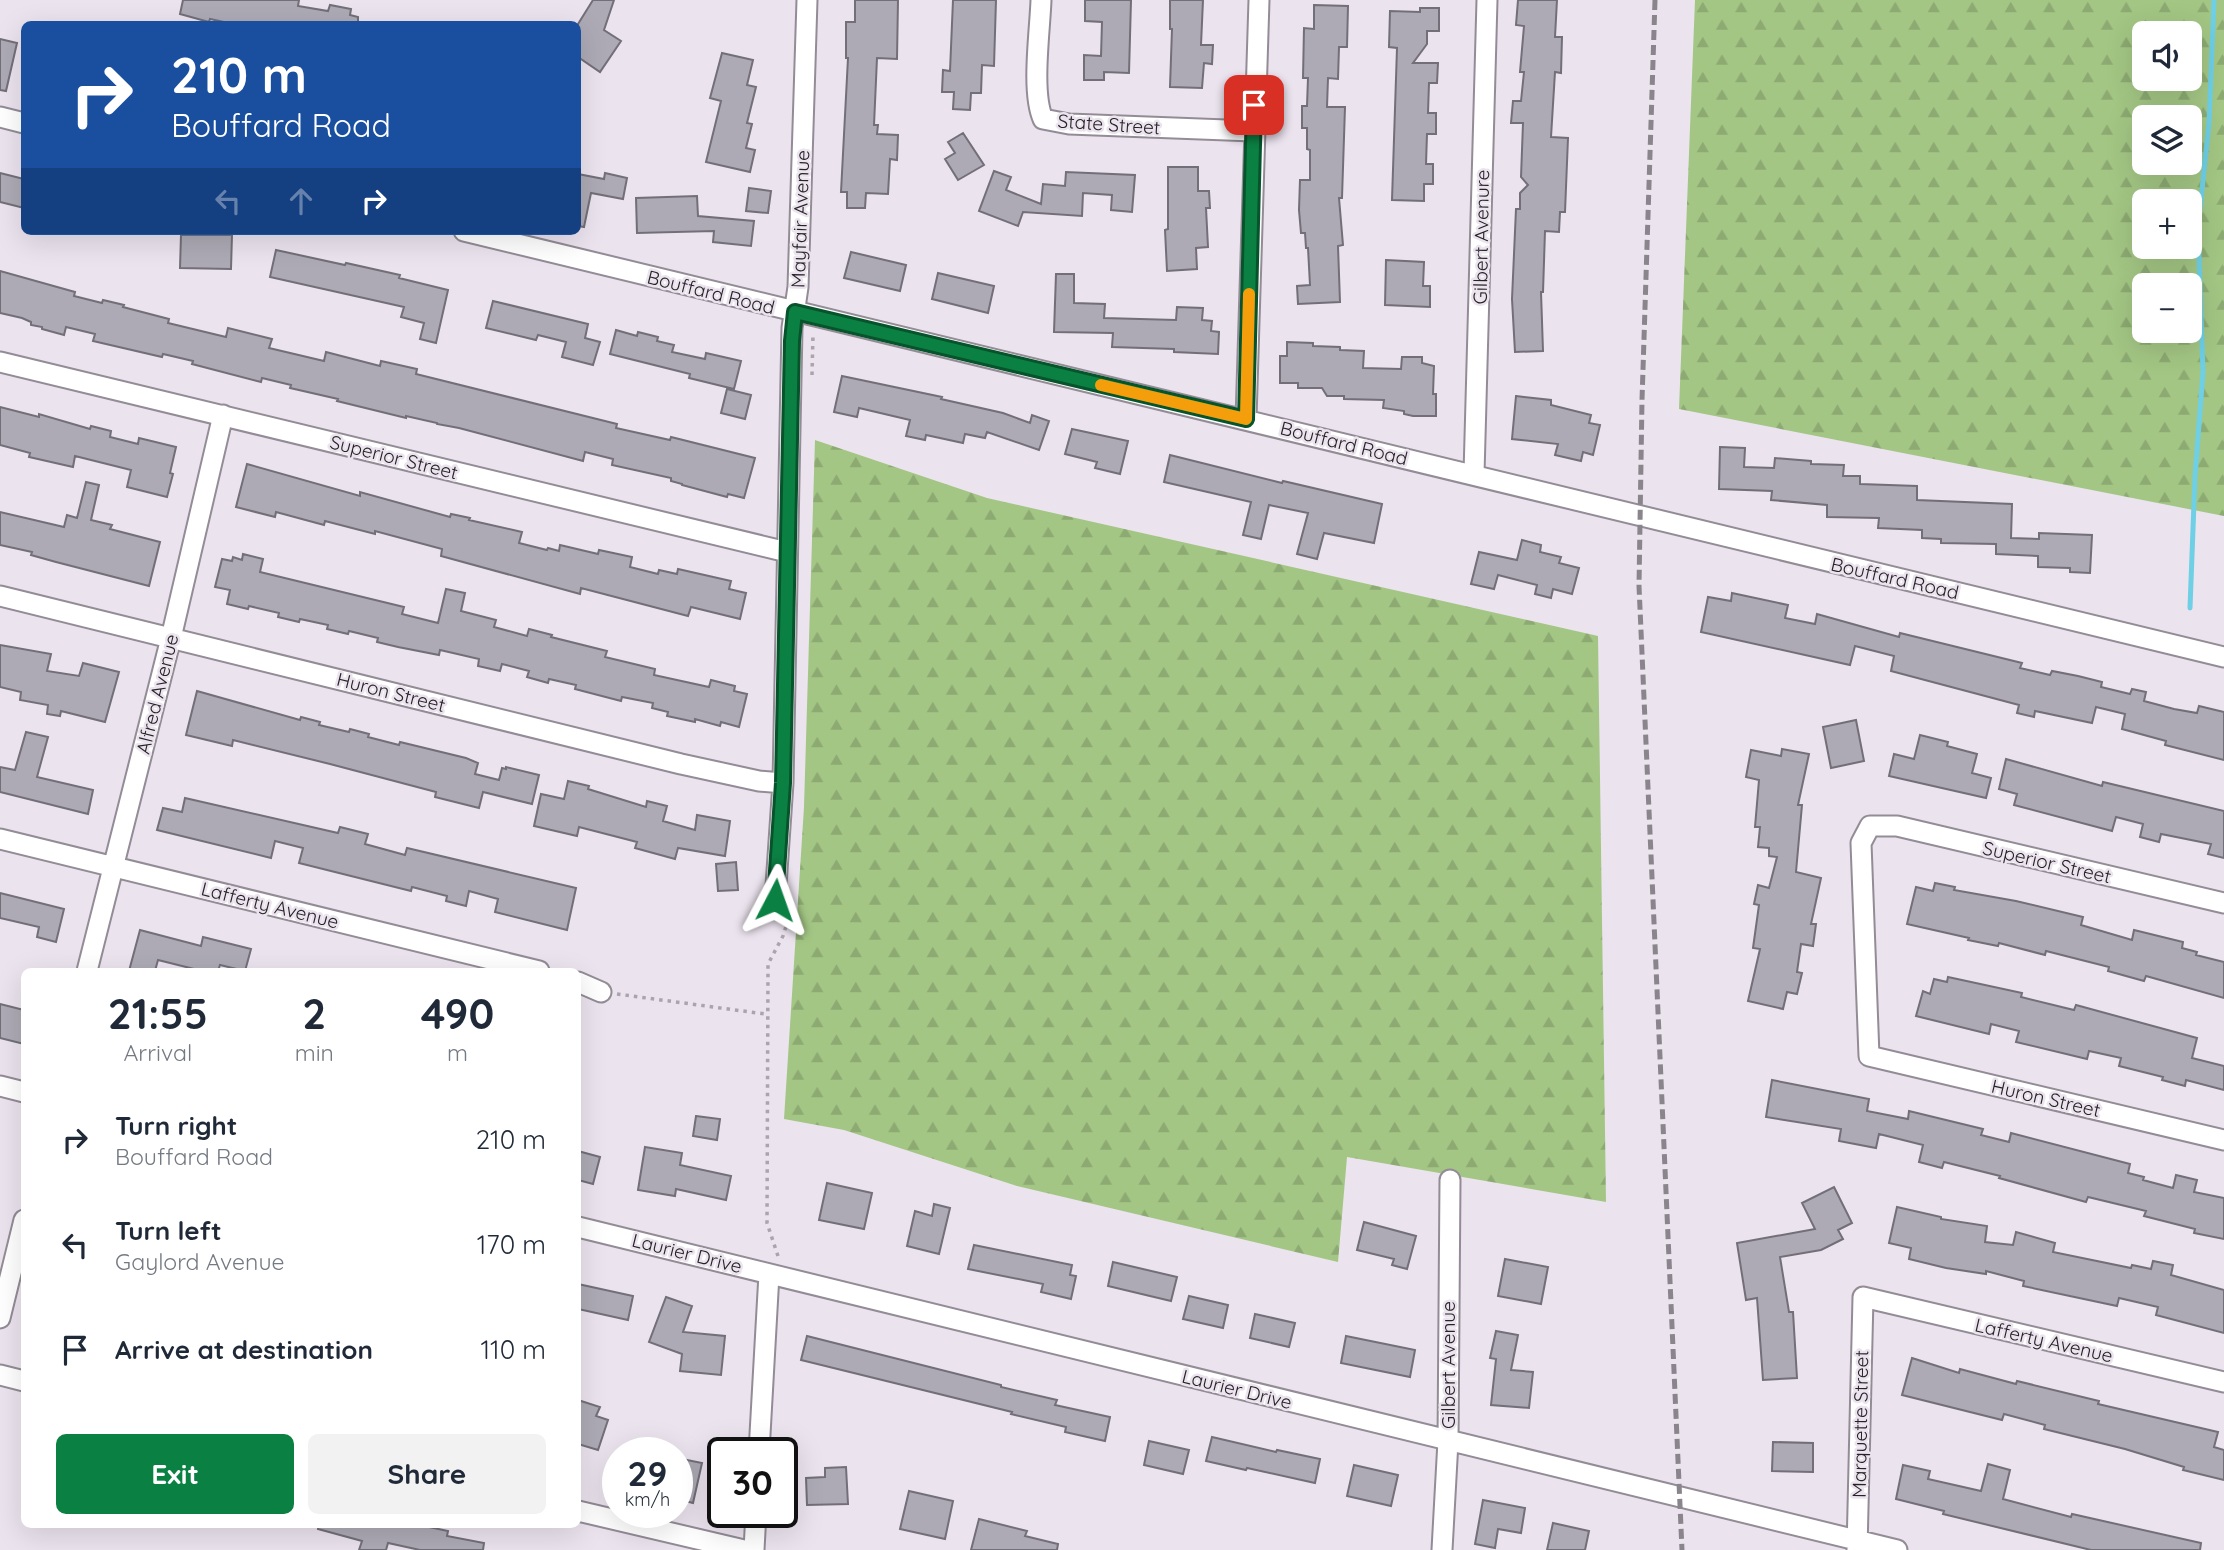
<!DOCTYPE html>
<meta charset="utf-8">
<style>
body{margin:0;font-family:Quicksand,sans-serif;background:#f2f2f3;color:#1f2937;height:100vh;display:flex;flex-direction:column;font-size:26px;white-space:nowrap}
*{box-sizing:border-box;margin:0}
p{font-size:23px;color:#747a83}
.icon{flex:none;width:38px;height:38px;fill:none;stroke:currentColor;stroke-width:2;stroke-linecap:round;stroke-linejoin:round}
.map{position:relative;flex:1;overflow:hidden}
.panel{position:absolute;left:21px;top:968px;width:560px;height:560px;display:flex;flex-direction:column;background:#fff;border-radius:10px;box-shadow:0 7px 28px #0002}
.panel>*{flex:none}
.guide{position:absolute;left:21px;top:21px;width:560px;height:214px;border-radius:10px;box-shadow:0 7px 28px #0002;background:#1a4fa0;color:#fff;overflow:hidden}
.buttons{position:absolute;left:2132px;top:21px;display:grid;gap:14px}
.buttons a{display:grid;place-items:center;width:70px;height:70px;border-radius:10px;background:#fff;box-shadow:0 7px 28px #0002;font-size:35px}
.speed{position:absolute;left:602px;top:1437px;display:flex;gap:14px;font-size:35px;font-weight:700;text-align:center}
.speed>*{display:grid;place-content:center;width:91px;height:91px;border-radius:50%;background:#fff;box-shadow:0 7px 28px #0002;line-height:1}
.speed small{font-size:18px;font-weight:400}
.speed .limit{border:4px solid #111;border-radius:10px;background:#fff;color:#111}
.pin{position:absolute;display:grid;place-items:center;width:60px;height:60px;color:#fff;margin:-30px;border-radius:14px;box-shadow:0 4px 10px #0006}
.me{position:absolute;width:77px;margin:-38px;rotate:4deg;stroke-linejoin:round;filter:drop-shadow(0 0 5px #0008)}
.turn{display:flex;align-items:center;gap:24px;height:147px;padding:0 35px;font-size:32px}
.turn .icon{width:91px;height:91px;stroke-width:2.5}
.turn b{display:block;font-size:49px;line-height:60px}
.lanes{display:flex;align-items:center;height:66px;padding:0 35px;background:#0003;justify-content:center;gap:35px;direction:ltr}
.lanes .off{opacity:.35}
.eta{display:flex;justify-content:space-evenly;align-items:center;height:119px;text-align:center}
.eta b{font-size:42px;font-weight:700;line-height:49px}
.primary-button{display:flex;gap:14px;margin-top:auto;padding:14px 35px}
.primary-button a{flex:1;height:80px;border-radius:10px;background:#0b8043;color:#fff;font-size:28px;font-weight:700;line-height:80px;text-align:center}
.primary-button a+a{background:#f2f2f3;color:#1f2937}
ul{padding:0;list-style:none}
li{display:flex;align-items:center;gap:21px;height:105px;padding:0 35px}
li div{flex:1}
li b{display:block;font-size:26px}
li em{font-style:normal}
.map>svg:first-child{display:block}
.forest{fill:url(#forest-firs);fill-rule:evenodd}
.lines{fill:none;stroke-linecap:round;stroke-linejoin:round}
.stream{stroke:#6ecfe5;stroke-width:5}
.building{fill:#adaab5;stroke:#726f79;stroke-width:2}
.minor-casing{stroke:#938c96;stroke-width:23}
.path{stroke:#aaa4ad;stroke-width:3.5;stroke-dasharray:3.5 5;stroke-linecap:butt}
.minor{stroke:#fff;stroke-width:19}
.rail{stroke:#8a858c;stroke-width:5;stroke-dasharray:10 5;stroke-linecap:butt}
.route-casing{stroke:#07532c;stroke-width:18}
.route{stroke:#0b8043;stroke-width:12}
.slow{stroke:#f59e0b;stroke-width:12}
.labels{text-anchor:middle;stroke-width:5;stroke-linejoin:round;paint-order:stroke}
.street-label{font-size:19px;fill:#262327;stroke:#ebe3ee}
</style>
<div class="map">
<svg width="2224" height="1550" viewBox="0 0 2224 1550">
<defs>
<pattern id="forest-firs" width="22" height="20" patternUnits="userSpaceOnUse" patternTransform="scale(1.75)"><rect width="22" height="20" fill="#a3c684"/><path d="M5 1l3.5 6h-7zM16 11l3.5 6h-7z" fill="#8caa72"/></pattern>
</defs>
<rect width="100%" height="100%" fill="#ebe3ee"/>
<path class="forest" d="M1695,0H2224V516L1679,409ZM2144,33H2189V79H2144ZM2144,117H2189V163H2144ZM2144,201H2189V247H2144ZM2144,285H2189V331H2144Z
M815,440L987,498L1598,636L1606,1202L1347,1157L1338,1262L1017,1186L844,1130L784,1119L804,807Z"/>
<g class="lines">
<path class="stream" d="M2190,608L2195,476L2203,372L2198,228L2209,123L2214,0"/>
</g>
<path class="building" d="M183,0H299L298,6L328,11L330,5L351,9L350,15L358,17V24H233L210,19L209,22L180,14Z
M593,0H614L604,30L621,41L600,72L578,57V24Z
M855,0H898L897,59L877,58L874,125H878L877,134L898,135L897,160L890,159L888,194L866,193L865,208H847V192H841L848,58H846V22H855Z
M953,0H996L994,66L982,65L981,93H971L970,110L953,109L954,92H942L943,70L950,71Z
M1085,0H1131L1129,73L1104,72V80H1084V55L1101,56L1102,22L1085,21Z
M1170,0H1203L1201,45H1213L1212,64L1204,63L1202,88L1170,87L1172,29H1170Z
M1518,0H1557L1555,37H1562L1561,73L1555,72L1551,137L1568,138L1565,212H1560L1559,232L1545,231L1543,292H1541L1543,351L1515,352L1512,299L1516,209H1520V193L1528,185L1521,177L1523,123H1511L1513,101H1521L1524,72H1520L1524,26L1516,25Z
M1314,5L1348,6L1347,47H1339L1338,79L1328,78L1327,107H1345L1342,198H1339L1343,245L1338,246L1340,302L1298,304L1297,286L1310,285L1308,248H1306L1305,233H1301L1299,210L1300,180H1310V150L1307,149V128H1302V106H1307L1308,78H1303L1304,28L1314,29Z
M1420,8H1439V31H1427V44L1413,63H1438L1437,83H1429L1428,113H1436V134H1427L1426,164H1433V184H1424V201L1392,200L1397,48L1389,47L1390,11L1420,12Z
M0,39L17,43L6,91L0,90Z
M722,53L753,60L747,85L756,87L747,123L752,124L746,148L755,150L750,172L706,162L721,101L710,98Z
M963,133L984,165L958,180L945,159L955,153L948,142Z
M1168,167H1198V191H1209L1210,208H1206L1208,247L1196,248L1197,269L1167,271L1165,230L1168,229Z
M994,171L1011,177L1006,190L1041,204L1043,184L1065,186L1066,172L1135,175L1132,212L1111,210L1112,195L1083,193L1082,216L1023,212L1018,226L979,211Z
M0,173L24,179V208L0,202Z
M605,173L627,178L623,199L591,193L584,227L578,226V174L604,179Z
M749,188L771,191L768,213L746,211Z
M697,196L698,216L754,221L751,246L713,242L714,231L637,233L636,198Z
M181,235H232L231,269L180,268Z
M276,250L345,265L346,263L400,275L399,278L448,290L436,343L420,339L424,323L401,317L404,307L270,277Z
M851,252L906,265L900,291L844,278Z
M1386,260L1424,262L1423,286H1430V307L1385,305Z
M0,271L75,292L74,296L102,303L103,300L124,305L123,307L169,319L168,323L226,337L228,328L272,339L269,348L324,361L326,352L380,366L381,361L417,369L416,374L617,424L616,428L670,440L671,437L755,458L744,498L728,494L727,497L682,485V484L671,481V478L612,465L613,459L585,452L583,461L459,428L437,424V423L406,416V418L337,401L338,399L290,388L291,385L262,378L261,382L192,364L193,361L163,354L162,357L93,341L95,334L66,327L64,335L42,329V327L31,325V322L22,318L0,313Z
M938,273L994,286L988,313L932,299Z
M1056,274H1074V303L1105,304L1104,318L1176,320L1177,307L1203,308L1202,320L1212,321L1211,331L1219,332L1218,354L1174,352V349L1112,347L1113,333L1054,332Z
M493,301L588,324L585,338L600,342L593,365L562,357L566,342L538,335L536,340L486,328Z
M616,330L637,336L638,332L658,337L657,341L674,345L672,352L705,359L706,353L741,361L734,389L689,378L690,374L610,354Z
M1287,342L1313,343V346L1340,347V350L1364,351L1363,368L1401,369L1402,357H1422V363L1434,366L1433,394H1436V416H1413L1404,414V411L1383,408L1384,400L1344,399V396H1327L1322,388H1298V383H1280V356H1287Z
M842,376L942,397L941,399L1003,413L1030,423L1032,415L1049,421L1039,450L987,432L985,438L965,434L963,443L926,435L925,440L906,436L910,420L859,408L857,417L834,412Z
M727,389L751,395L745,419L721,413Z
M1516,396L1551,400V405L1591,415L1589,423L1600,425L1593,455L1583,452L1581,461L1555,455L1558,444L1512,439Z
M0,407L39,417V414L90,429L91,426L111,431L110,437L138,444L139,438L176,447L170,473L173,474L167,497L127,487L131,470L75,456L73,467L29,457L30,453L0,445Z
M1072,429L1128,441L1120,474L1095,468L1097,462L1065,454Z
M1720,447L1745,448L1744,467L1774,468L1775,458L1811,461V464L1844,465L1843,476H1860V484L1917,486V500L2012,504L2011,538L2039,539V533L2092,535L2090,573L2070,572V568L2038,567V556L1996,554V544L1941,543V539L1922,538V530L1878,528L1879,518L1827,517V505L1771,500L1772,491L1719,489Z
M1170,455L1282,483L1283,481L1382,504L1374,543L1324,533L1317,559L1297,554L1308,513L1269,505L1261,539L1243,535L1251,502L1164,482Z
M247,464L360,496V492L450,517L451,514L470,518L469,520L522,532L519,543L547,550L548,548L559,551L560,545L598,554L599,550L632,557L630,567L658,574L659,570L677,574L678,569L731,581L729,589L746,593L740,619L691,607L688,616L581,588L580,594L441,556L442,549L375,531V534L325,521L324,525L276,512L275,517L236,507Z
M86,482L99,485L91,520L112,525L110,529L160,542L149,586L56,562L31,555L32,552L0,545V512L64,527L67,515L77,518Z
M1522,540L1541,545L1540,552L1561,557L1559,563L1579,568L1572,594L1553,589L1551,598L1535,594L1537,585L1498,575L1494,589L1471,584L1479,552L1517,560Z
M243,554L263,559L260,572L404,607L402,614L438,623L446,589L465,593L461,611L496,620L494,627L527,636L529,629L552,635L551,637L607,651L605,657L655,669L654,675L709,687L711,680L735,686L734,691L747,694L739,727L721,722L720,726L695,719V722L667,716L668,712L652,708L653,703L622,697L621,701L575,689L576,685L549,679L548,683L527,677L529,671L502,664L500,671L478,666L479,659L440,650L439,655L398,647L377,642L378,638L349,631L348,634L327,629L328,625L300,619L299,622L278,617L279,613L249,606L248,609L227,604L230,590L215,587L222,559L232,561L233,557L242,560Z
M1732,593L1788,605L1785,618L1815,624L1817,614L1899,637L1900,633L2022,663L2020,668L2050,675L2052,671L2078,676L2102,682L2101,687L2130,694L2132,689L2146,692L2144,701L2174,709L2197,713L2199,706L2224,712V760L2165,745L2166,741L2122,729L2125,714L2096,707L2092,723L2035,711L2034,717L2017,713L2019,705L1891,671L1894,656L1855,646L1850,665L1701,632L1708,597L1731,601Z
M0,645L51,654L47,671L79,676L83,663L119,672L105,722L61,711L60,716L47,714L48,705L20,700L21,692L0,687Z
M197,691L300,720L301,717L320,722L319,725L349,732L350,729L369,734L368,737L399,745L400,742L466,758L478,763L475,774L499,780L502,768L506,769V767L539,775L532,804L483,792L479,808L435,797L436,792L330,764L233,740L232,746L186,735Z
M1856,720L1864,761L1831,768L1823,727Z
M26,732L48,737L37,777L93,790L88,814L0,792V767L15,770Z
M1920,735L1948,742L1947,746L1977,754L1972,773L1991,778L1986,798L1889,776L1894,754L1914,759Z
M1782,749L1809,754L1798,805H1802L1796,872L1821,878L1811,924H1816L1813,946L1801,944L1797,972L1802,973L1797,994L1787,992L1783,1009L1748,1001L1760,949L1753,948L1759,905L1754,904L1758,885L1769,888L1777,857L1769,856V848L1758,847L1760,827H1755L1759,780L1746,777L1751,750L1781,756Z
M2006,759L2102,786L2103,782L2224,811V858L2208,854L2211,844L2161,834L2159,842L2140,837L2143,824L2116,817L2112,831L2014,805L2017,794L1999,789Z
M568,781L589,786L588,789L646,807L647,801L667,806L663,821L695,830L697,815L730,821L725,856L678,848L675,859L635,848L637,842L579,827L577,836L534,826L541,794L564,799Z
M185,798L338,833L340,827L368,834L365,844L405,855L407,848L576,888L567,930L495,912L498,899L469,891L466,906L446,901L447,896L412,887L411,891L299,863L303,848L275,841L271,858L157,830L163,808L182,812Z
M736,862L738,890L718,891L716,864Z
M1935,883L1955,887L1954,890L2016,901L2083,917L2081,925L2132,940L2134,930L2183,942L2182,948L2197,952L2196,955L2224,962V998L2146,976L2144,981L2108,971L2109,967L2046,951L2045,955L1999,943L1998,946L1968,940L1969,938L1907,924L1916,887L1933,891Z
M0,893L64,909L56,942L37,937L39,927L0,918Z
M140,930L201,946L203,937L251,949L245,971L220,965L218,971H202L158,960L155,971H129Z
M1948,977L2022,993L2021,997L2074,1010L2076,1005L2197,1038L2192,1058L2224,1066V1090L2186,1080L2185,1086L2162,1080L2163,1077L2119,1066L2121,1058L2089,1051L2087,1059L2016,1042L2019,1031L1991,1024L1989,1034L1916,1016L1923,991L1930,994L1934,979L1947,982Z
M0,1004L24,1010V1044L0,1038Z
M1772,1080L1869,1099L1867,1111L1908,1119L1909,1111L1983,1129L1981,1135L2009,1142L2011,1133L2130,1164L2128,1173L2144,1177L2143,1180L2173,1188L2176,1175L2197,1180L2194,1192L2224,1198V1239L2194,1233L2195,1229L2144,1216L2146,1211L2088,1197L2086,1202L1999,1178L2000,1176L1944,1162L1942,1168L1919,1162L1923,1145L1879,1134L1876,1148L1839,1141L1841,1129L1766,1117Z
M696,1116L720,1119L717,1140L693,1136Z
M645,1147L682,1153L680,1165L731,1176L726,1200L676,1189L675,1196L638,1190Z
M578,1151L600,1157L593,1184L578,1180Z
M827,1183L872,1193L864,1229L819,1220Z
M1834,1187L1852,1223L1838,1230L1843,1239L1821,1250L1780,1257L1789,1312H1793L1797,1378L1763,1380L1757,1298L1746,1300L1737,1243L1815,1229L1802,1203Z
M934,1204L950,1208L939,1254L907,1246L915,1211L932,1216Z
M1897,1207L1941,1217V1219L1987,1226L1985,1242L2013,1245L2016,1232L2055,1243L2053,1252L2131,1268L2132,1265L2151,1269L2153,1261L2173,1265L2171,1275L2224,1290V1333L2156,1315L2158,1307L2119,1298L2117,1306L2023,1286L2024,1281L1986,1271V1274L1946,1268L1909,1259L1911,1248L1889,1243Z
M1364,1222L1416,1236L1407,1269L1392,1265L1394,1259L1357,1250Z
M974,1245L1072,1265L1070,1275L1076,1276L1071,1299L1041,1292L1043,1284L968,1269Z
M1505,1259L1548,1267L1541,1304L1498,1296Z
M1113,1262L1177,1277L1171,1301L1108,1286Z
M578,1284L633,1296L628,1320L578,1309Z
M1189,1296L1228,1305L1223,1328L1183,1319Z
M666,1297L692,1306L683,1332L725,1336L721,1375L680,1371L682,1354L649,1342Z
M1255,1314L1295,1323L1289,1347L1250,1338Z
M1496,1331L1518,1335L1511,1370L1533,1372L1529,1408L1491,1405L1496,1359L1490,1358Z
M807,1336L1001,1385V1387L1057,1400L1055,1405L1110,1417L1105,1441L1065,1432L1066,1427L1011,1414L1012,1412L801,1360Z
M1346,1336L1415,1350L1410,1377L1341,1363Z
M1912,1358L1959,1373L1960,1369L2016,1384L2017,1381L2099,1401L2098,1404L2218,1432L2214,1447L2224,1450V1480L2183,1470L2184,1467L2125,1449L2044,1429L2045,1425L2004,1414L2002,1420L1902,1395Z
M578,1400L600,1407L596,1416L608,1420L598,1450L578,1444Z
M1212,1437L1276,1452L1277,1450L1320,1459L1315,1483L1247,1468L1246,1470L1206,1461Z
M1149,1441L1189,1450L1183,1474L1144,1465Z
M1773,1442L1813,1443V1472L1772,1471Z
M677,1458L702,1463L693,1503L677,1499Z
M1988,1464L2010,1470L2003,1499L2071,1517L2072,1514L2201,1543L2200,1550H2091L1943,1514L1944,1511L1896,1499L1903,1465L1930,1471L1928,1479L1981,1491Z
M1354,1465L1398,1475L1391,1506L1347,1496Z
M846,1467L848,1504L807,1505L806,1478L825,1477V1468Z
M909,1491L953,1501L945,1539L900,1529Z
M1483,1500L1525,1508L1521,1533L1498,1529L1495,1548L1475,1544Z
M979,1519L1027,1531L1025,1536L1058,1544L1057,1550H971Z
M1553,1523L1589,1531L1585,1550H1547Z
M319,1524H415L448,1531L447,1536L484,1543L483,1550H420L388,1543L386,1550H359L362,1541L318,1529Z"/>
<g class="lines">
<g class="minor-casing">
<path id="minor" d="M1041,0C1040,31 1031,92 1043,119L1069,124L1253,131
M0,117L24,123
M464,231L2224,657
M0,362L787,552
M1246,419L1259,0
M1474,474L1487,0
M0,596L681,764L759,781L783,783
M0,839L539,971
M775,900L783,783L792,328L798,287L807,0
M2224,903L1897,826H1870L1861,843L1869,1056L2224,1140
M87,971L171,638L223,415
M578,982L601,992
M0,1086L24,1092
M578,1227L1897,1550
M0,1318L24,1220
M0,1375L24,1381
M759,1452L769,1274
M578,1511L744,1550
M754,1550L756,1512
M1442,1550L1448,1441L1450,1180
M1857,1550L1863,1297L2224,1382"/>
</g>
<path class="path" d="M812,375L813,334
M617,994L765,1014
M778,1256L767,1223L768,964L783,936L791,910"/>
<use href="#minor" class="minor"/>
<path class="rail" d="M1655,0L1642,400L1639,586L1682,1550"/>
</g>
<g class="lines">
<g class="route-casing">
<path id="route" d="M775,900L783,783L792,341L795,312L1246,419L1254,105"/>
</g>
<use href="#route" class="route"/>
<path class="slow" d="M1101,385L1246,419L1249,294"/>
</g>
<g class="labels">
<g class="street-label">
<text transform="translate(1109 124) rotate(4)" y="7">State Street</text>
<text transform="translate(800 219) rotate(-88)" y="7">Mayfair Avenue</text>
<text transform="translate(1481 237) rotate(-89)" y="7">Gilbert Avenure</text>
<text transform="translate(711 292) rotate(14)" y="7">Bouffard Road</text>
<text transform="translate(1344 443) rotate(14)" y="7">Bouffard Road</text>
<text transform="translate(394 457) rotate(14)" y="7">Superior Street</text>
<text transform="translate(1895 578) rotate(13)" y="7">Bouffard Road</text>
<text transform="translate(391 692) rotate(14)" y="7">Huron Street</text>
<text transform="translate(157 694) rotate(-76)" y="7">Alfred Avenue</text>
<text transform="translate(2047 862) rotate(13)" y="7">Superior Street</text>
<text transform="translate(270 905) rotate(14)" y="7">Lafferty Avenue</text>
<text transform="translate(2046 1098) rotate(13)" y="7">Huron Street</text>
<text transform="translate(687 1253) rotate(14)" y="7">Laurier Drive</text>
<text transform="translate(2044 1340) rotate(13)" y="7">Lafferty Avenue</text>
<text transform="translate(1448 1365) rotate(-90)" y="7">Gilbert Avenue</text>
<text transform="translate(1237 1389) rotate(14)" y="7">Laurier Drive</text>
<text transform="translate(1860 1424) rotate(-89)" y="7">Marquette Street</text>
</g>
</g>
</svg>
<div class="buttons">
<a><svg class="icon" aria-label="sound" viewBox="0 0 24 24"><path d="M4 9h4l5-4v14l-5-4H4zM17 9q2 3 0 6"/></svg></a>
<a><svg class="icon" aria-label="layers" viewBox="0 0 24 24"><path d="M12 4l9 5-9 5-9-5zM3 14l9 5 9-5"/></svg></a>
<a>+</a>
<a>−</a>
</div>
<div class="speed"><div>29<small>km/h</small></div><div class="limit">30</div></div>
<div class="pin" style="left:1254px;top:105px;background:#d93025"><svg class="icon" aria-label="arrive" viewBox="0 0 24 24"><path d="M6 21V4h12l-3 4 3 4H6"/></svg></div>
<svg class="me" style="left:775px;top:900px" viewBox="-20 -20 40 40"><path d="M0-17L14 15 0 8-14 15z" fill="#0b8043" stroke="#fff" stroke-width="4"/></svg>
<div class="guide">
<div class="turn"><svg class="icon" aria-label="right" viewBox="0 0 24 24"><path d="M7 20v-9h11M14 6l5 5-5 5"/></svg><div><b>210 m</b>Bouffard Road</div></div>
<div class="lanes"><svg class="icon off" aria-label="left" viewBox="0 0 24 24"><path d="M17 20v-9H6M10 6l-5 5 5 5"/></svg><svg class="icon off" aria-label="ahead" viewBox="0 0 24 24"><path d="M12 20V5M6 11l6-6 6 6"/></svg><svg class="icon" aria-label="right" viewBox="0 0 24 24"><path d="M7 20v-9h11M14 6l5 5-5 5"/></svg></div>
</div>
<section class="panel">
<div class="eta">
<div><b>21:55</b><p>Arrival</p></div>
<div><b>2</b><p>min</p></div>
<div><b>490</b><p>m</p></div>
</div>
<ul>
<li><svg class="icon" aria-label="right" viewBox="0 0 24 24"><path d="M7 20v-9h11M14 6l5 5-5 5"/></svg><div><b>Turn right</b><p>Bouffard Road</p></div><em>210 m</em></li>
<li><svg class="icon" aria-label="left" viewBox="0 0 24 24"><path d="M17 20v-9H6M10 6l-5 5 5 5"/></svg><div><b>Turn left</b><p>Gaylord Avenue</p></div><em>170 m</em></li>
<li><svg class="icon" aria-label="arrive" viewBox="0 0 24 24"><path d="M6 21V4h12l-3 4 3 4H6"/></svg><div><b>Arrive at destination</b></div><em>110 m</em></li>
</ul>
<div class="primary-button"><a>Exit</a><a>Share</a></div>
</section>
</div>
